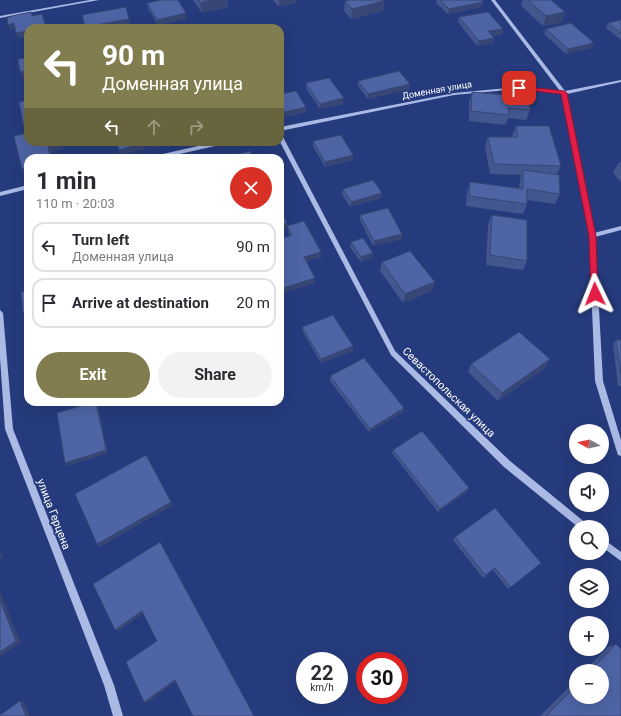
<!DOCTYPE html>
<meta charset="utf-8">
<style>
body{margin:0;font-family:Roboto,sans-serif;background:#f2f2f3;color:#2b2b33;height:100vh;display:flex;flex-direction:column;font-size:15px;white-space:nowrap}
*{box-sizing:border-box;margin:0}
p{font-size:13px;color:#7c7c81}
.icon{flex:none;width:22px;height:22px;fill:none;stroke:currentColor;stroke-width:2;stroke-linecap:round;stroke-linejoin:round}
.map{position:relative;flex:1;overflow:hidden}
.sheet{position:absolute;left:24px;top:154px;width:260px;height:252px;display:flex;flex-direction:column;background:#fff;border-radius:12px;box-shadow:0 4px 16px #0002}
.sheet>*{flex:none}
.hud{position:absolute;left:24px;top:24px;width:260px;height:122px;border-radius:12px;box-shadow:0 4px 16px #0002;background:#827d4e;color:#fff;overflow:hidden}
.needle{width:26px;rotate:278deg}
.tools{position:absolute;left:569px;top:424px;display:grid;gap:8px}
.tools a{display:grid;place-items:center;width:40px;height:40px;border-radius:50%;background:#fff;box-shadow:0 4px 16px #0002;font-size:20px}
.speed{position:absolute;left:296px;top:652px;display:flex;gap:8px;font-size:20px;font-weight:700;text-align:center}
.speed>*{display:grid;place-content:center;width:52px;height:52px;border-radius:50%;background:#fff;box-shadow:0 4px 16px #0002;line-height:1}
.speed small{font-size:10px;font-weight:400}
.speed .limit{border:6px solid #d22;background:#fff;color:#111}
.pin{position:absolute;display:grid;place-items:center;width:34px;height:34px;color:#fff;margin:-17px;border-radius:8px;box-shadow:0 2px 6px #0006}
.me{position:absolute;width:44px;margin:-22px;rotate:358deg;stroke-linejoin:round;filter:drop-shadow(0 0 3px #0008)}
.turn{display:flex;align-items:center;gap:14px;height:84px;padding:0 12px;font-size:18px}
.turn .icon{width:52px;height:52px;stroke-width:2.5}
.turn b{display:block;font-size:28px;line-height:34px}
.lanes{display:flex;align-items:center;height:38px;padding:0 12px;background:#0003;justify-content:center;gap:20px;direction:ltr}
.lanes .off{opacity:.35}
.round{display:grid;place-items:center;flex:none;width:42px;height:42px;border-radius:21px;background:#f2f2f3}
.head{display:flex;align-items:center;justify-content:space-between;height:68px;padding:0 12px}
h1{font-size:24px;font-weight:700;line-height:30px}
.action{display:flex;gap:8px;margin-top:auto;padding:8px 12px}
.action a{flex:1;height:46px;border-radius:24px;background:#827d4e;color:#fff;font-size:16px;font-weight:700;line-height:46px;text-align:center}
.action a+a{background:#f2f2f3;color:#2b2b33}
ul{padding:0;list-style:none}
li{display:flex;align-items:center;gap:12px;height:50px;margin:0 8px 6px;padding:0 4px;border:2px solid #e1e1e2;border-radius:12px}
li div{flex:1}
li b{display:block;font-size:15px}
li em{font-style:normal}
.map>svg:first-child{display:block}
.lines{fill:none;stroke-linecap:round;stroke-linejoin:round}
.minor{fill:#abbae5;fill-rule:evenodd}
.wall{fill:#43568e}
.shaded-wall{fill:#374674}
.building{fill:#4e64a5;stroke:#374674}
.route{fill:#e11d48;stroke:#92132f}
.labels{text-anchor:middle;stroke-width:3.5;stroke-linejoin:round;paint-order:stroke}
.far-street-label{font-size:9px;fill:#fff;stroke:#263b7d}
.street-label{font-size:11px;fill:#fff;stroke:#263b7d}
</style>
<div class="map">
<svg width="621" height="716" viewBox="0 0 621 716">
<rect width="100%" height="100%" fill="#263b7d"/>
<g class="lines">
<path class="minor" d="M90,0H99L0,18V16Z
M491,0H495L565,91L621,80V82L567,94L594,233L621,226V230L595,237L603,381L621,440V456L618,455L617,452L595,381L589,236L562,94L519,89L454,95L280,131V127L454,93L519,87L560,91Z
M280,135L283,137L395,351L510,461L587,524L588,527H578L504,467L391,355L280,142Z
M216,142H227L224,144L162,158H151L154,156Z
M28,185V189L0,196V192Z
M0,310L3,313L13,429L114,685L123,716H113L104,685L5,429L0,358Z
M602,538L621,552V561L602,547Z"/>
</g>
<path class="wall" d="M193,0H227L228,7L202,13Z
M273,0H296V3L279,7Z
M347,0H384L383,11L351,19L344,11L345,1Z
M437,0H481L483,2L481,7L448,14L436,3Z
M523,0H551L565,12L562,22L543,26L521,6Z
M147,3L186,13V19L158,25L148,8Z
M459,17L502,34L492,36L494,38L493,43L477,46L458,22Z
M621,20V40L606,28L608,23Z
M546,29L591,48L566,54L544,34Z
M358,81L410,84V89L368,99L358,86Z
M306,83L343,104L320,109L306,88Z
M472,92L530,110L526,120L508,118L505,125L469,121V102Z
M280,94L306,112L284,117L280,110Z
M516,126L561,166L557,174L560,194L555,204L527,200V204L523,214L466,206L467,192L470,182L519,188L520,180L521,175L490,174L485,147L488,137H513L512,136Z
M313,141L353,155V160L325,167L313,146Z
M621,162V182L613,173L618,163Z
M343,189L382,193L381,198L350,207L342,194Z
M360,215L402,234V239L373,246L360,220Z
M492,215L527,261L523,270L486,265L488,225Z
M287,226L321,257L307,261L315,283L283,293L280,286V239L290,236L288,231Z
M351,242L372,258L361,262L350,247Z
M382,262L435,282L432,291L403,303L380,271Z
M302,327L353,351L321,363L303,332Z
M616,340H621V386H618L613,344Z
M550,359L545,368L498,401L468,372L471,364Z
M330,376L404,408L403,412L369,432L330,381Z
M393,450L469,488L467,492L438,512L392,453Z
M455,537L541,563L508,589L493,570L483,578L453,540Z
M616,644L621,716H540L576,680V697L602,671H584L608,647Z"/>
<path class="shaded-wall" d="M212,0H227L228,7L202,13L200,3Z
M279,0H296V3L279,7Z
M384,1L383,11L351,19L352,9Z
M483,2L481,7L448,14L449,9Z
M565,12L562,22L543,26L546,16Z
M186,13V19L158,25L157,20Z
M129,19L131,24L108,28H85V27Z
M14,23L16,29L10,30L8,25Z
M503,29L502,34L487,37L488,31Z
M28,31V37L18,38L16,33Z
M494,38L493,43L477,46L479,41Z
M594,43L591,48L566,54L568,49Z
M28,71V77L22,78L20,72Z
M410,84V89L368,99V94Z
M344,98L343,104L320,109V104Z
M306,107V112L284,117V112Z
M28,127V133H26L24,128Z
M61,142L63,149L50,153L52,158H51L48,147Z
M153,142H172L152,148L151,143Z
M144,143L145,149L120,155L119,150Z
M353,155V160L325,167V162Z
M28,168V173L25,174L22,169Z
M382,193L381,198L350,207L351,202Z
M287,223V228L280,230V225Z
M402,234V239L373,246L374,241Z
M321,252V257L304,262V257Z
M373,253L372,258L361,262V257Z
M315,278V283L283,293V288Z
M435,282L432,291L403,303L405,294Z
M28,312V317L26,318L23,313Z
M353,346V351L321,363V359Z
M550,359L545,368L498,401L502,393Z
M96,402L98,406L108,453L68,466L65,463Z
M404,408L403,412L369,432L370,429Z
M146,455L173,505L100,547L97,544Z
M469,488L467,492L438,512L440,509Z
M160,542L162,545L254,716Z
M0,550L3,557L0,558Z
M0,591L21,643L0,656Z
M142,611L144,613L118,631L115,630Z
M175,680L177,681L147,703L144,702Z
M20,701L24,702L30,716H26Z"/>
<path class="building" d="M161,0H178L186,13L157,20L147,3Z
M198,0H212L200,3Z
M349,0H384V1L352,9L345,1Z
M440,0H481L483,2L449,9Z
M528,0H551L565,12L546,16Z
M126,7L129,19L85,27L82,15Z
M31,12L32,16L42,14L46,28H28V31L16,33L14,23L8,25L7,17Z
M488,12L503,29L488,31L494,38L479,41L459,17Z
M621,20V33L608,23Z
M571,23L594,43L568,49L546,29Z
M28,58V71L20,72L18,59Z
M399,71L410,84L368,94L358,81Z
M329,78L344,98L320,104L306,83Z
M296,91L306,107L284,112L280,106V94Z
M472,92L529,97L530,110L508,108L509,115L471,111Z
M28,100V127L24,128L19,102Z
M516,126H549L561,166L494,164L488,137H518Z
M28,133V142H60L61,144L48,147L51,158H28V168L22,169L14,136Z
M341,135L353,155L325,162L313,141Z
M116,142H143L144,143L119,150Z
M250,151L253,158H224Z
M621,162V166L618,163Z
M523,170L559,175L560,194L527,189V204L469,196L470,182L523,189Z
M373,180L382,193L351,202L343,189Z
M388,208L402,234L374,241L360,215Z
M280,209L287,223L280,225Z
M492,215L527,220V261L490,255Z
M304,221L321,252L304,257L315,278L283,288L280,282V239L292,235L287,226Z
M363,238L373,253L361,257L351,242Z
M410,251L435,282L405,294L382,262Z
M28,290V312L23,313L21,292Z
M333,315L353,346L321,359L302,327Z
M519,332L550,359L502,393L471,364Z
M616,340H621V375Z
M364,358L404,408L370,429L330,376Z
M94,402H96L106,450L65,463L57,413Z
M422,431L469,488L440,509L393,450Z
M146,455L171,502L97,544L75,494Z
M495,508L541,563L511,587L495,568L485,575L455,537Z
M160,542L254,716H193L175,680L144,702L126,662L157,641L142,611L115,630L93,584Z
M0,600L16,641L0,652Z
M616,644L621,649V716H546L576,686V697H602V671H590Z
M20,701L26,716H0V715Z"/>
<path class="route" d="M519,86L564,91L567,93L596,236L598,296H592L591,294L589,236L561,94L517,89V87Z"/>
<g class="labels">
<g class="far-street-label">
<text transform="translate(437 90) rotate(-10)" y="3">Доменная улица</text>
</g>
<g class="street-label">
<text transform="translate(449 392) rotate(44)" y="4">Севастопольская улица</text>
<text transform="translate(54 514) rotate(69)" y="4">улица Герцена</text>
</g>
</g>
</svg>
<div class="tools">
<a><svg class="needle" viewBox="-14 -14 28 28"><path d="M0-13l5 13h-10z" fill="#e53935"/><path d="M0 13l5-13h-10z" fill="#7c7c81"/></svg></a>
<a><svg class="icon" aria-label="sound" viewBox="0 0 24 24"><path d="M4 9h4l5-4v14l-5-4H4zM17 9q2 3 0 6"/></svg></a>
<a><svg class="icon" aria-label="search" viewBox="0 0 24 24"><circle cx="10" cy="10" r="6"/><path d="M15 15l6 6"/></svg></a>
<a><svg class="icon" aria-label="layers" viewBox="0 0 24 24"><path d="M12 4l9 5-9 5-9-5zM3 14l9 5 9-5"/></svg></a>
<a>+</a>
<a>−</a>
</div>
<div class="speed"><div>22<small>km/h</small></div><div class="limit">30</div></div>
<div class="pin" style="left:519px;top:88px;background:#d93025"><svg class="icon" aria-label="arrive" viewBox="0 0 24 24"><path d="M6 21V4h12l-3 4 3 4H6"/></svg></div>
<svg class="me" style="left:595px;top:294px" viewBox="-20 -20 40 40"><path d="M0-17L14 15 0 8-14 15z" fill="#e11d48" stroke="#fff" stroke-width="4"/></svg>
<div class="hud">
<div class="turn"><svg class="icon" aria-label="left" viewBox="0 0 24 24"><path d="M17 20v-9H6M10 6l-5 5 5 5"/></svg><div><b>90 m</b>Доменная улица</div></div>
<div class="lanes"><svg class="icon" aria-label="left" viewBox="0 0 24 24"><path d="M17 20v-9H6M10 6l-5 5 5 5"/></svg><svg class="icon off" aria-label="ahead" viewBox="0 0 24 24"><path d="M12 20V5M6 11l6-6 6 6"/></svg><svg class="icon off" aria-label="right" viewBox="0 0 24 24"><path d="M7 20v-9h11M14 6l5 5-5 5"/></svg></div>
</div>
<section class="sheet">
<div class="head"><div><h1>1 min</h1><p>110 m · 20:03</p></div><a class="round" style="background:#d93025;color:#fff"><svg class="icon" aria-label="close" viewBox="0 0 24 24"><path d="M6 6l12 12M18 6L6 18"/></svg></a></div>
<ul>
<li><svg class="icon" aria-label="left" viewBox="0 0 24 24"><path d="M17 20v-9H6M10 6l-5 5 5 5"/></svg><div><b>Turn left</b><p>Доменная улица</p></div><em>90 m</em></li>
<li><svg class="icon" aria-label="arrive" viewBox="0 0 24 24"><path d="M6 21V4h12l-3 4 3 4H6"/></svg><div><b>Arrive at destination</b></div><em>20 m</em></li>
</ul>
<div class="action"><a>Exit</a><a>Share</a></div>
</section>
</div>
